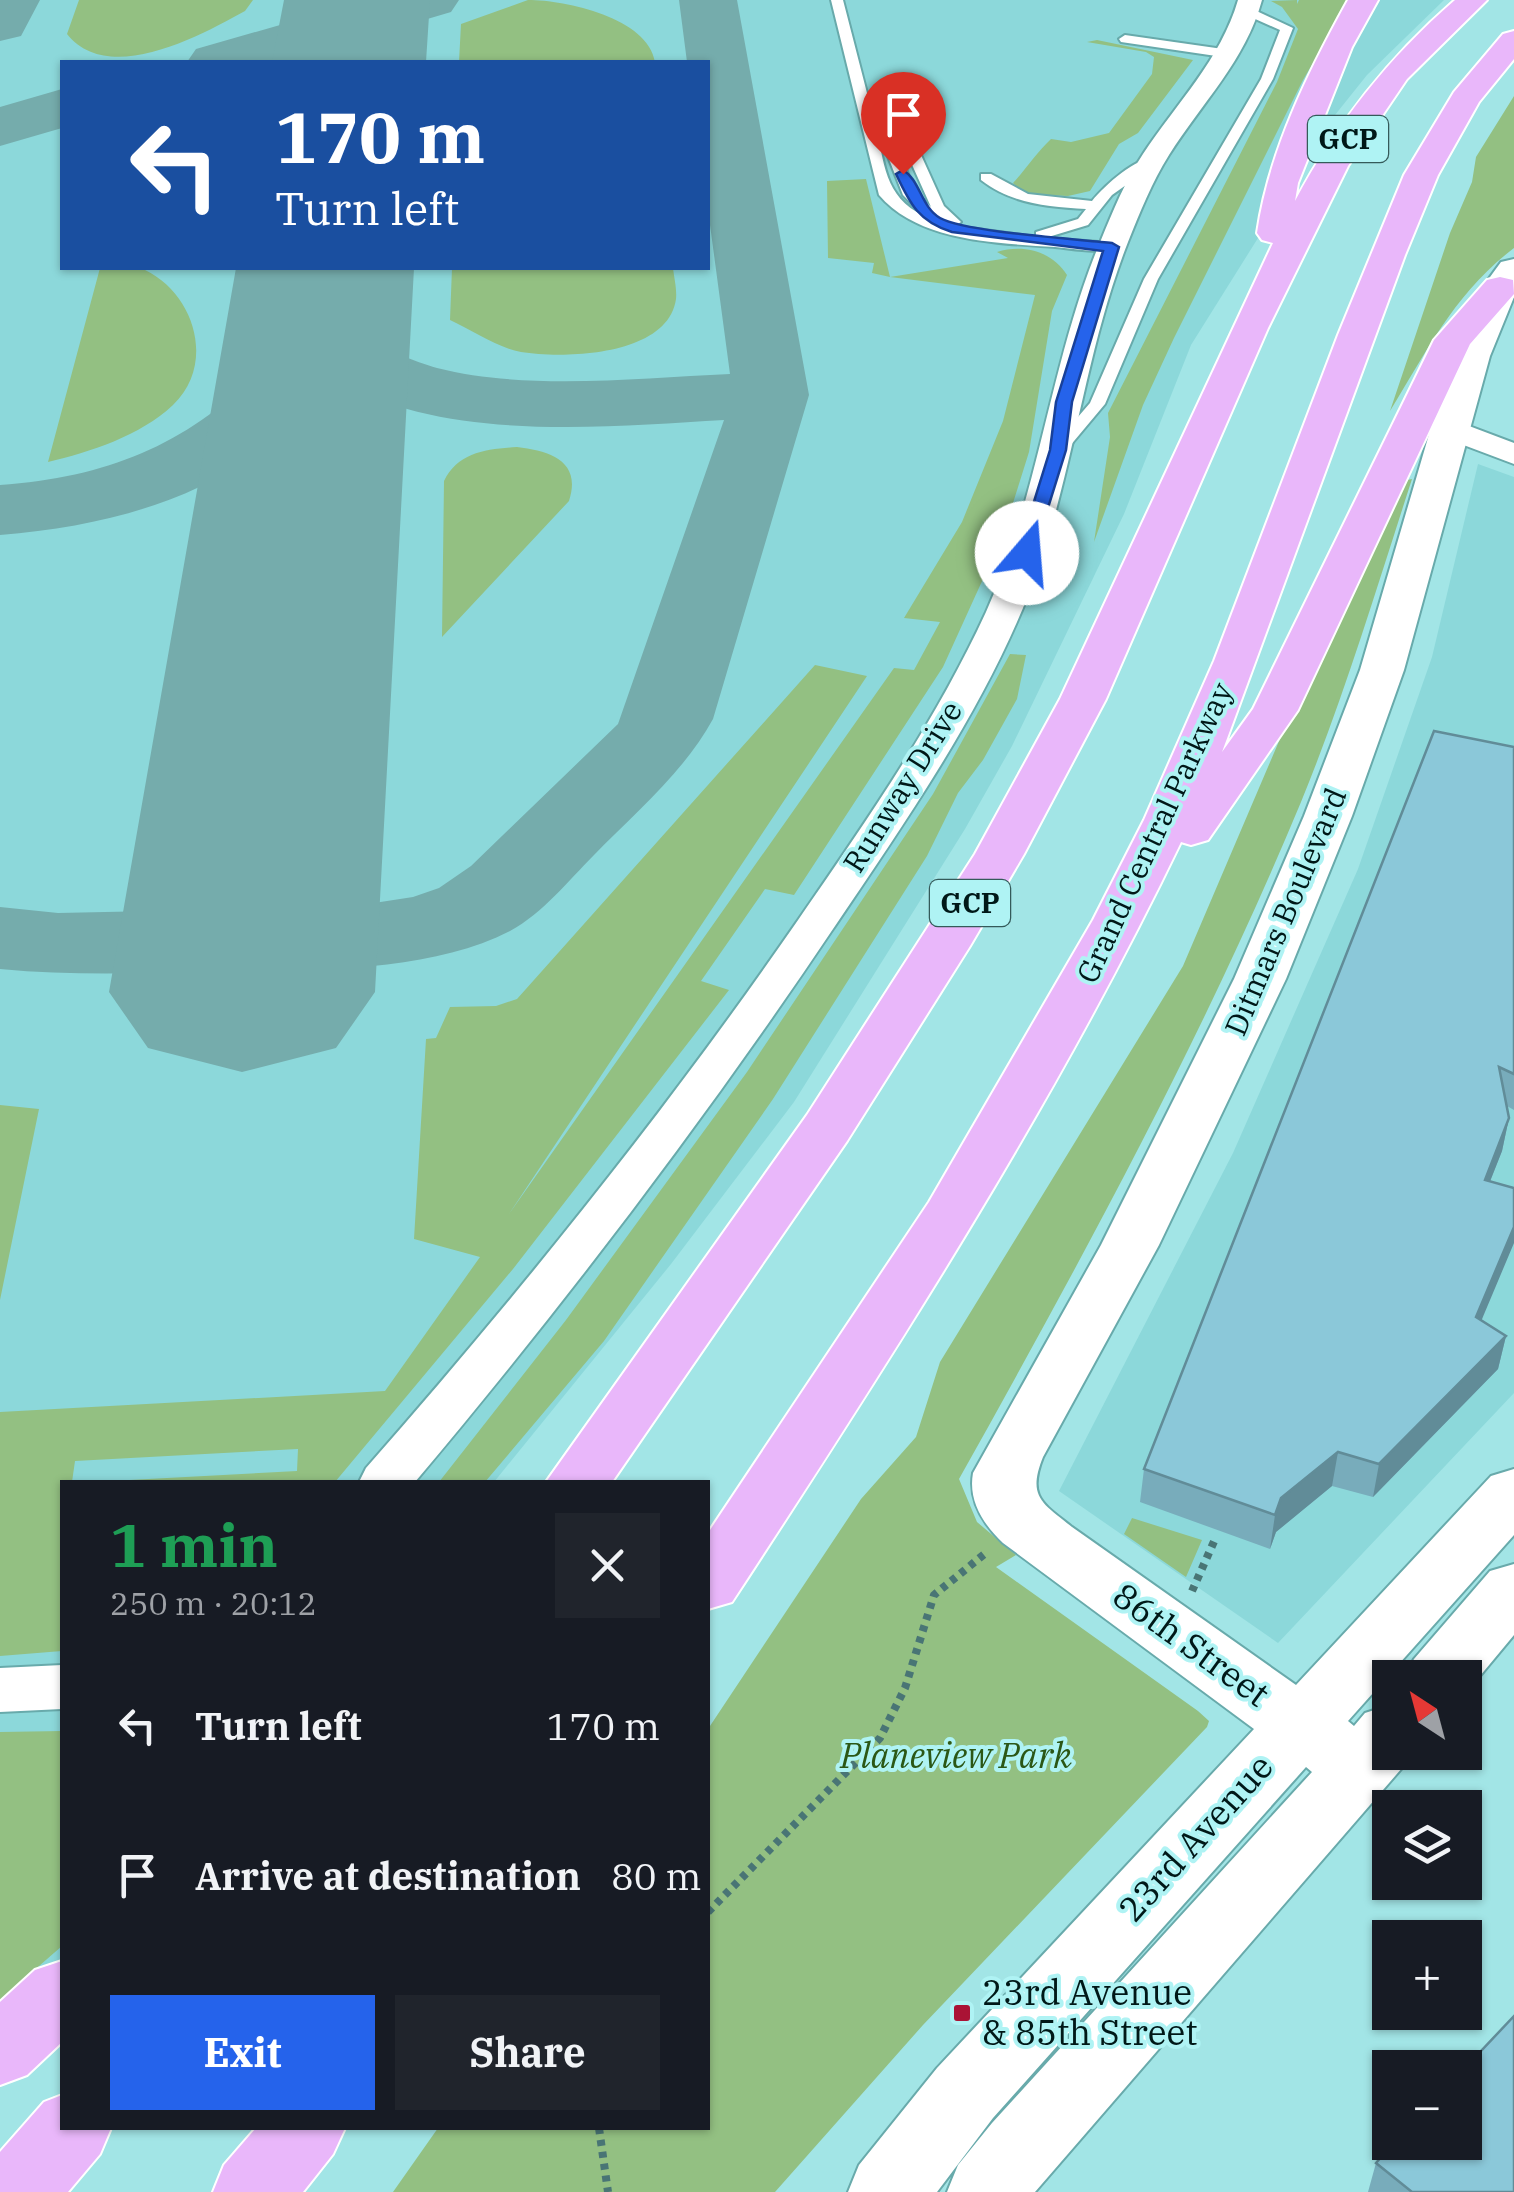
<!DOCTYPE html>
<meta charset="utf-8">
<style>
body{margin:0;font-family:"IBM Plex Serif",serif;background:#20242c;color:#f1f3f6;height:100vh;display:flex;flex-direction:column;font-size:38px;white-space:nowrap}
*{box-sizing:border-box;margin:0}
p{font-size:32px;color:#9ea1a6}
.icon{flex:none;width:55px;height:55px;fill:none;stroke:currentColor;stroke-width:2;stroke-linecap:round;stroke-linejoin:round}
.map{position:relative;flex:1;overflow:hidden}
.panel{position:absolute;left:60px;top:1480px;width:650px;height:650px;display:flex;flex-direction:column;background:#171b24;border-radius:0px;box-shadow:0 2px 8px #0004}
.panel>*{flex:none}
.top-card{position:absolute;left:60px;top:60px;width:650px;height:210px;border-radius:0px;box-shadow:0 2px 8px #0004;background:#1a4fa0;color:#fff;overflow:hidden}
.needle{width:65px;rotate:324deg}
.controls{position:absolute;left:1372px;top:1660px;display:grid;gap:20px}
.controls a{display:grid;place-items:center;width:110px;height:110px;border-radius:0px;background:#171b24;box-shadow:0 2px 8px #0004;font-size:50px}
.pin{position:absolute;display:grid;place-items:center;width:85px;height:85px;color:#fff;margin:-102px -42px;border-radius:50% 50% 50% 0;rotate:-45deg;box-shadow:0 0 10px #0007}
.pin .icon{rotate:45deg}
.me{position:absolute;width:110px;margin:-55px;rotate:18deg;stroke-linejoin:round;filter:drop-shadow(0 0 8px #0008)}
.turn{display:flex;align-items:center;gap:35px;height:210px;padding:0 50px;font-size:45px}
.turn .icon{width:130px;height:130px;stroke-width:2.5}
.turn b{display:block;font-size:70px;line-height:85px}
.round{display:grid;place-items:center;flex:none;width:105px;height:105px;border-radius:0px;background:#20242c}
.headline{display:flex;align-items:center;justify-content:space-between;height:170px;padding:0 50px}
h1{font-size:60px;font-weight:700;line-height:75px;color:#1e9e55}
.cta{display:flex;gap:20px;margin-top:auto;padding:20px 50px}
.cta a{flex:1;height:115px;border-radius:0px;background:#2563eb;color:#fff;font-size:40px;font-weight:700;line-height:115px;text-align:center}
.cta a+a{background:#20242c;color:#f1f3f6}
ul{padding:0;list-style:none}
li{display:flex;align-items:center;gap:30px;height:150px;padding:0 50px}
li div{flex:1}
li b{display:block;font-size:38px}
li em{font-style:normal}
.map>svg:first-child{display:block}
.built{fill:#8cd8da;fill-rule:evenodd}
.green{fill:#93c082}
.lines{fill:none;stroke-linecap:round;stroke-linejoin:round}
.taxiway{fill:#75acac;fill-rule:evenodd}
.runway{fill:#75acac;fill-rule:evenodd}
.service-casing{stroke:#68aaab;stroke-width:4}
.minor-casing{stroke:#68aaab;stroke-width:4}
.tertiary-casing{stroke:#68aaab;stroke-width:4}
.motorway-casing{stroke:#fff;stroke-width:4}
.path{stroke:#497575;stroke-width:8;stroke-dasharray:6 6;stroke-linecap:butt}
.service{fill:#fff;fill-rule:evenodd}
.minor{fill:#fff;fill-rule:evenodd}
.tertiary{fill:#fff;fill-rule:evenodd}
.motorway{fill:#e9b7fa;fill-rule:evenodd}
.wall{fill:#78acbb}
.shaded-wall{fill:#618c98}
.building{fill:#8bc8d9;stroke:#618c98;stroke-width:2.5}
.route{fill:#2563eb;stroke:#184099;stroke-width:2.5}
.poi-dot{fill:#aa1335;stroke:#aff3f4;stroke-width:4}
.labels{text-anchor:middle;stroke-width:8;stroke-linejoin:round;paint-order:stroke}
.shield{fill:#aff3f4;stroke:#345a5a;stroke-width:2.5}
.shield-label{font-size:28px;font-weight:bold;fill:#001818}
.street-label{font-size:30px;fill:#001818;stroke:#aff3f4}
.near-street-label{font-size:35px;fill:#001818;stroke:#aff3f4}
.near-park-label{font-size:35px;font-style:italic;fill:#2b5716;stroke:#aff3f4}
.near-poi-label{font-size:35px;fill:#001818;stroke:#aff3f4;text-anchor:start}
</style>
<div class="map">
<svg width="1514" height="2192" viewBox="0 0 1514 2192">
<rect width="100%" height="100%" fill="#a2e5e6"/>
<path class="built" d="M0,0H1444L1367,75L1335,115L1191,345L1124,514L1012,746L965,829L794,1102L671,1264L494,1482H62V1968L0,2019ZM62,62H708V268H62Z
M1478,464L1514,477V1393L1278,1643L1059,1491L1233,1153L1358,869L1432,657Z"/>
<path class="green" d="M79,0H253L245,11C200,36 108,86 67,34Z
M528,0C566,0 648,18 655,62H459L461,24Z
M1297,0V4L1299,0H1350L1303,80L1174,338L1143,405L1094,542L1110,437L1108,413L1277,82L1298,29L1282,7L1271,1Z
M1097,40L1193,60L1138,133L1119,144L1090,191L1068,196L1023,194L1013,183C1027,168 1037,152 1051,139L1071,142L1109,133L1152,74L1154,57L1146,52L1087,42Z
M1514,96V248C1455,293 1428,349 1390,411L1450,233L1472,182L1476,157Z
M866,179L890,277L1008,258L997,252C1023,244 1052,251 1067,275L1052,311L1029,452L1003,535L943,667L794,895L765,889L701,981L729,990L513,1269L335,1482H92L297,1471L298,1449L75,1461L72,1482H62V1651L0,1656V1412L385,1391L480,1257L414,1239L426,1039L436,1038L450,1007L496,1006L517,999L815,665L867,676L509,1214L894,668L914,670L940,622L904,618L962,522L1003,421L1035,295L890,277L872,273L874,263L828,258L827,181Z
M100,268C114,267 133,264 145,270C195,294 216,364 173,405C140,436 90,452 48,462Z
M452,268H673C674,277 677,289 676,299C668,356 565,359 521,352C498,348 472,330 450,320Z
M517,447C550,451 582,461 569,501L442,637L444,481C458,452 487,449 517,447Z
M1412,479C1377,587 1344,697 1301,802C1204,1036 1082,1259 959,1479L977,1522L1016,1555L996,1567L1198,1711L1209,1721L1207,1727L923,2025L775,2192H393L438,2128H708V1729L861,1499L916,1437L940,1362L1183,966L1297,699L1397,482Z
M1010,654L1026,655L1017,699L983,760L958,793L927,856L773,1099L604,1341L485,1482H439L566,1320L747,1072L933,794Z
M0,1105L39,1109L0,1300Z
M1132,1518L1202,1540L1186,1577L1124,1534Z
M62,1731V1946L0,2000V1732Z"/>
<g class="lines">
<path class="taxiway" d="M0,0H40L21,36L0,41Z
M367,0H459L451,12L282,62H187L196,49Z
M679,0H737L809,395L713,719C684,772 636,812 594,855C568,881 543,913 510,931C427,974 303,970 212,972C141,973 71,976 0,969V907L58,913L247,909L374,903L413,897L439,888L471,866L618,724L724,420C604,427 442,443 335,379C251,486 133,524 0,535V485C122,476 208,435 286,341L296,339L282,318L293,302C348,289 336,303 369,334C386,351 414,361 437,368C527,391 638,378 730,374L708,210V62H687Z
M62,89V128L0,146V107Z"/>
<path class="runway" d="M284,0H430L426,62H272Z
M236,268H414L375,992L336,1048L242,1072L148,1048L109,992Z"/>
<g class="service-casing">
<path id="service" d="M831,0H843L868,97L882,103L907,124L944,206L961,222L955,226L1036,237V232L1078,219L1086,209C1048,207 1012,204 981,180V174H991L1028,194L1092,201C1105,185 1136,157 1157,157V163L1112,195L1088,225L1045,238L1112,243L1117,244V250C1097,253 1075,249 1055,247C997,243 919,242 879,195ZM885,119L896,129L931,207L916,193ZM875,123L903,195L924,216C883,196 885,163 875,123Z
M1248,7L1293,28L1273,79L1158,279L1105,404L1064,453H1052V447L1090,403L1144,279L1261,79L1280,30L1244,14L1242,11Z
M1125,35L1223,49L1229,53L1223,57L1121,42L1119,39Z"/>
</g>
<g class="minor-casing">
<path id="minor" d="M1238,0H1262C1246,60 1201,104 1169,155C1152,182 1140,212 1128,242C1081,361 1073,490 1023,608C975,722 902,827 833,929C704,1121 564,1305 415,1482H359L366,1468C519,1294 664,1114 796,923C865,823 935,723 986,612C1040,493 1050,360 1101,240C1113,211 1125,181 1143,154C1176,104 1221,59 1238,0Z
M1448,418L1514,443V464L1437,435L1432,428L1437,421Z
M62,1665V1709L0,1712V1668Z"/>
</g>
<g class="tertiary-casing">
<path id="tertiary" d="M1514,259V297L1490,356L1404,670L1352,816L1286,979L1159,1245L1043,1457C1027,1497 1042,1503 1072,1527L1296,1685L1491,1476L1514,1469V1535L1348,1721L1354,1726L1365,1713L1390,1705V1752L1415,1753L1035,2192H947L958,2165L992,2123L1312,1772L1306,1767L993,2118L937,2192H848L859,2165L937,2068L1254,1729L1003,1543C983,1524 968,1501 973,1473L1101,1245L1234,979L1304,816L1360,670L1452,356L1482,288L1501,262Z
M1514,1564V1635L1465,1694V1678H1404L1414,1659L1490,1571Z"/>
</g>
<g class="motorway-casing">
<path id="motorway" d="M1348,0H1378L1352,47L1298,183L1295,201C1337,123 1388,58 1455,0H1487L1407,79L1348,166L1268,328L1106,699L1024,854L970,946L847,1141L612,1482H546L807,1115L975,854L1060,699L1273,243L1262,240L1257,233C1269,151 1308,72 1348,0Z
M1514,31V59L1479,102L1438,175L1405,255L1222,752L1253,709L1434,340L1487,280L1500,277L1513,280L1514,294L1470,344L1298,710L1208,840L1191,845L1181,842C1053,1108 893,1356 732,1602L708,1609V1533L929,1202L1093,920L1144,820L1214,661L1338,335L1404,175L1454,92L1503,34Z
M62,1961V2042L27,2075L0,2085V2002L35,1970Z
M62,2095V2128H111L100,2154L68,2192H0V2152L44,2102Z
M256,2128H345L333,2154L303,2192H213L224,2165Z"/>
</g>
<path class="path" d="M1192,1591L1216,1537
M708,1912L880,1738L905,1688L934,1595L987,1552
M599,2128L608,2192"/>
<use href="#service" class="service"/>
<use href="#minor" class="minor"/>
<use href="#tertiary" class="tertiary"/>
<use href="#motorway" class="motorway"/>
</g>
<path class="wall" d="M1514,747V1110L1507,1106L1509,1118L1502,1151L1490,1181L1482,1320L1506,1336L1498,1369L1373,1497L1332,1486L1276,1532L1270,1549L1140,1502L1144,1469Z
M1376,2163L1514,2192H1368Z"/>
<path class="shaded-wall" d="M1509,1118L1502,1151L1478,1212L1485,1180Z
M1514,1227V1243L1469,1350L1476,1317Z
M1506,1336L1498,1369L1373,1497L1379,1464Z
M1338,1452L1332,1486L1276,1532L1270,1549L1275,1515L1281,1498Z"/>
<path class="building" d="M1434,731L1514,747V1074L1499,1067L1509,1118L1485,1180L1514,1188V1227L1476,1317L1506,1336L1379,1464L1338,1452L1281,1498L1275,1515L1144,1469Z
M1514,2016V2192H1412L1376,2163L1394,2142H1465V2068Z"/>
<path class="route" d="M903,170C920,180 921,207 940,218C965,232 1076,239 1112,243L1119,247L1072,402L1066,450L1033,556L1018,553L1050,450L1056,402L1103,251L952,232C919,222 910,204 896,174Z"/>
<rect class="poi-dot" x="952" y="2003" width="20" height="20" rx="5"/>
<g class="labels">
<g class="shield">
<rect x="1308" y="116" width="80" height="46" rx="8"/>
<rect x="930" y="880" width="80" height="46" rx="8"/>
</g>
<g class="shield-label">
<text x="1348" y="149">GCP</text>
<text x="970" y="913">GCP</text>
</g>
<g class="street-label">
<text transform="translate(903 787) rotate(-58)" y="10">Runway Drive</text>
<text transform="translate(1155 833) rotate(-65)" y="10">Grand Central Parkway</text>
<text transform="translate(1286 912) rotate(-67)" y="10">Ditmars Boulevard</text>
</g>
<g class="near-street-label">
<text transform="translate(1191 1645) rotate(36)" y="12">86th Street</text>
<text transform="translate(1196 1838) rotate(-48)" y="12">23rd Avenue</text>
</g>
<g class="near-park-label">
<text x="956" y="1768">Planeview Park</text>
</g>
<g class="near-poi-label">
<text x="982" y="2005">23rd Avenue<tspan x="982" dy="40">&amp; 85th Street</tspan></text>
</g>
</g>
</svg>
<div class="controls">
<a><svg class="needle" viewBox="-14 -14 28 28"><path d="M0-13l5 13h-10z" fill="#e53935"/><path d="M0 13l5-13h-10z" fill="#9ea1a6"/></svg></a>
<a><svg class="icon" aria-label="layers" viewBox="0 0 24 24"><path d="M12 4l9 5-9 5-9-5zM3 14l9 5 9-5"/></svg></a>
<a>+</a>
<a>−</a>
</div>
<div class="pin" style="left:903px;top:174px;background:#d93025"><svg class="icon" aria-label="arrive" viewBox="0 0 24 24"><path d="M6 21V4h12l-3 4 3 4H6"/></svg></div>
<svg class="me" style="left:1027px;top:553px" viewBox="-20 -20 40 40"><circle r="19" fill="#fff"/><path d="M0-13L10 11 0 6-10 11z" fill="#2563eb"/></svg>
<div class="top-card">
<div class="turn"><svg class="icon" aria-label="left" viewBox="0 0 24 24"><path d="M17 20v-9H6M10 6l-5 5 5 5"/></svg><div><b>170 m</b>Turn left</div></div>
</div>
<section class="panel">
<div class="headline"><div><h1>1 min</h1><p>250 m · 20:12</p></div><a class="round"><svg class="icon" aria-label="close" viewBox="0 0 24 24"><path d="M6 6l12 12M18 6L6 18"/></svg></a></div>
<ul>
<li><svg class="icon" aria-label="left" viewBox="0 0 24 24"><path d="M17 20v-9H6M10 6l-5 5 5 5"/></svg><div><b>Turn left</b></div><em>170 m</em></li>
<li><svg class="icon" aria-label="arrive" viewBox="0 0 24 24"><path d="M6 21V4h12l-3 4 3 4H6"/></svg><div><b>Arrive at destination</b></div><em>80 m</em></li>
</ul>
<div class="cta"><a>Exit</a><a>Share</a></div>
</section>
</div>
